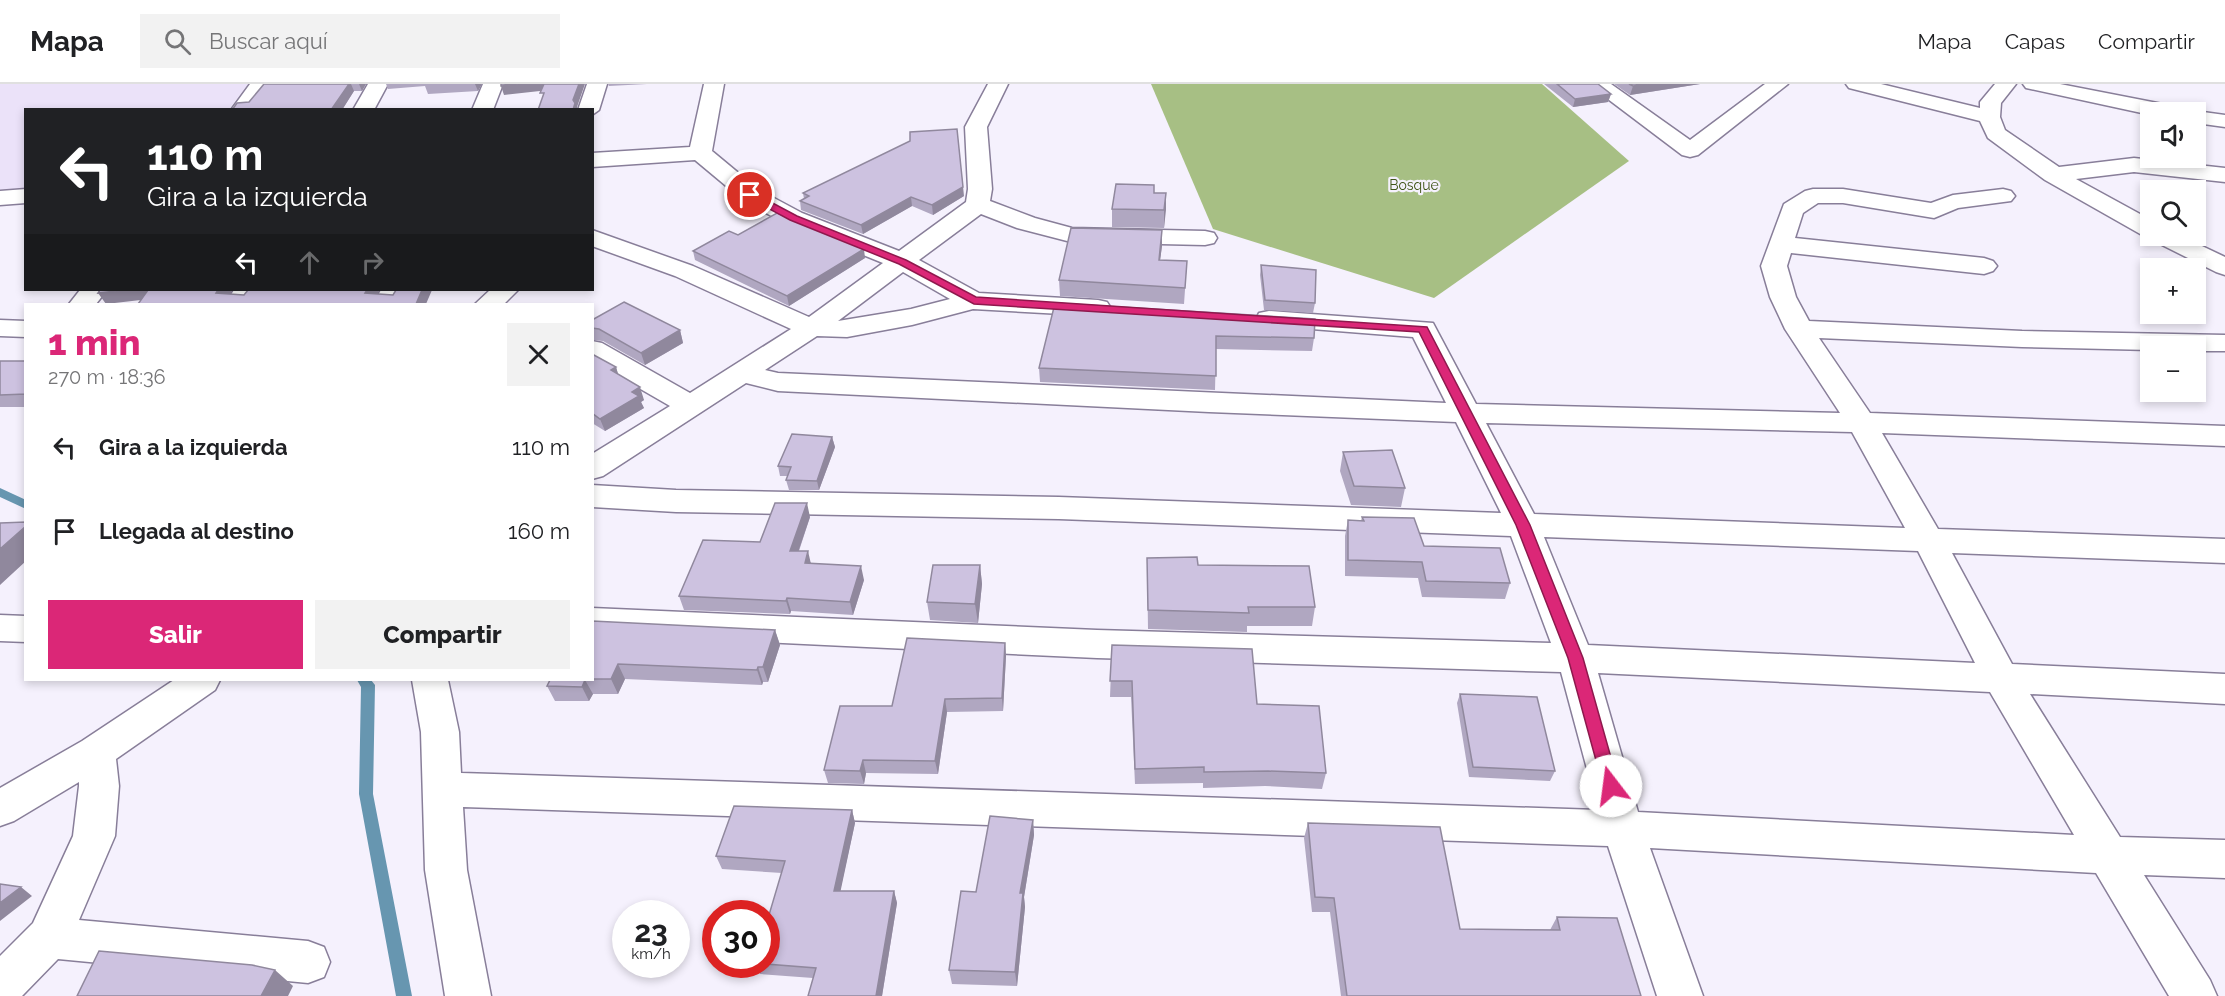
<!DOCTYPE html>
<html lang="es">
<meta charset="utf-8">
<style>
body{margin:0;font-family:Raleway,sans-serif;background:#f2f2f2;color:#202124;height:100vh;display:flex;flex-direction:column;font-size:22px;white-space:nowrap}
*{box-sizing:border-box;margin:0}
p{font-size:20px;color:#757577}
.icon{flex:none;width:33px;height:33px;fill:none;stroke:currentColor;stroke-width:2;stroke-linecap:round;stroke-linejoin:round}
.map{position:relative;flex:1;overflow:hidden}
.side{position:absolute;left:24px;top:219px;width:570px;height:378px;display:flex;flex-direction:column;background:#fff;border-radius:0px;box-shadow:0 3px 9px #0003}
.side>*{flex:none}
.hud{position:absolute;left:24px;top:24px;width:570px;height:183px;border-radius:0px;box-shadow:0 3px 9px #0003;background:#202124;color:#fff;overflow:hidden}
.fabs{position:absolute;left:2140px;top:18px;display:grid;gap:12px}
.fabs a{display:grid;place-items:center;width:66px;height:66px;border-radius:0px;background:#fff;box-shadow:0 3px 9px #0003;font-size:30px}
.speed{position:absolute;left:612px;top:816px;display:flex;gap:12px;font-size:30px;font-weight:700;text-align:center}
.speed>*{display:grid;place-content:center;width:78px;height:78px;border-radius:50%;background:#fff;box-shadow:0 3px 9px #0003;line-height:1}
.speed small{font-size:15px;font-weight:400}
.speed .limit{border:9px solid #d22;background:#fff;color:#111}
.pin{position:absolute;display:grid;place-items:center;width:51px;height:51px;color:#fff;margin:-26px;border:3px solid #fff;border-radius:50%;box-shadow:0 2px 6px #0007}
.me{position:absolute;width:66px;margin:-33px;rotate:345deg;stroke-linejoin:round;filter:drop-shadow(0 0 4px #0008)}
.turn{display:flex;align-items:center;gap:21px;height:126px;padding:0 24px;font-size:27px}
.turn .icon{width:78px;height:78px;stroke-width:2.5}
.turn b{display:block;font-size:42px;line-height:51px}
.lanes{display:flex;align-items:center;height:57px;padding:0 24px;background:#0003;justify-content:center;gap:30px;direction:ltr}
.lanes .off{opacity:.35}
.round{display:grid;place-items:center;flex:none;width:63px;height:63px;border-radius:0px;background:#f2f2f2}
.overview{display:flex;align-items:center;justify-content:space-between;height:102px;padding:0 24px}
h1{font-size:36px;font-weight:800;line-height:45px;color:#db2777}
.button{display:flex;gap:12px;margin-top:auto;padding:12px 24px}
.button a{flex:1;height:69px;border-radius:0px;background:#db2777;color:#fff;font-size:24px;font-weight:800;line-height:69px;text-align:center}
.button a+a{background:#f2f2f2;color:#202124}
ul{padding:0;list-style:none}
li{display:flex;align-items:center;gap:18px;height:84px;padding:0 24px}
li div{flex:1}
li b{display:block;font-size:22px}
li em{font-style:normal}
header{display:flex;align-items:center;gap:36px;box-sizing:border-box;height:84px;padding:0 30px;background:#fff;border-bottom:2px solid #e0e0e0}
header strong{font-size:28px}
nav{display:flex;gap:33px;margin-inline-start:auto;font-size:21px}
.search{width:420px;height:54px;background:#f2f2f2;display:flex;align-items:center;gap:15px;box-sizing:border-box;padding:0 21px;border-radius:0px;color:#757577;font-size:22px}
.map>svg:first-child{display:block}
.built{fill:#ebe2f9}
.forest{fill:#a7bf84}
.lines{fill:none;stroke-linecap:round;stroke-linejoin:round}
.stream{fill:#6796b0;fill-rule:evenodd}
.minor-casing{stroke:#887e99;stroke-width:3}
.minor{fill:#fff;fill-rule:evenodd}
.wall{fill:#b0a7c1}
.shaded-wall{fill:#90889d}
.building{fill:#cdc2e0;stroke:#90889d;stroke-width:1.5}
.route{fill:#db2777;stroke:#8e194d;stroke-width:1.5}
.labels{text-anchor:middle;stroke-width:4.5;stroke-linejoin:round;paint-order:stroke}
.far-park-label{font-size:14px;fill:#405517;stroke:#f5f1fd}
</style>
<header>
<strong>Mapa</strong>
<div class="search"><svg class="icon" aria-label="search" viewBox="0 0 24 24"><circle cx="10" cy="10" r="6"/><path d="M15 15l6 6"/></svg>Buscar aquí</div>
<nav><a>Mapa</a><a>Capas</a><a>Compartir</a></nav>
</header>
<div class="map">
<svg width="2225" height="912" viewBox="0 0 2225 912">
<rect width="100%" height="100%" fill="#f5f1fd"/>
<path class="built" d="M0,0H248L229,25L26,26L25,107L0,109Z"/>
<path class="forest" d="M1151,0H1542L1629,77L1434,214L1213,145Z"/>
<g class="lines">
<path class="stream" d="M0,404L26,416V425L0,413Z
M357,596H371L375,601L373,710L412,912H396L359,710L361,603Z"/>
<g class="minor-casing">
<path id="minor" d="M250,0H271L252,26H231Z
M368,0H388L374,26H353Z
M483,0H503L493,26H472Z
M587,0H607L599,26L592,31V26H578Z
M704,0H724L712,67L759,106L802,129L899,167L966,118L968,105L965,43L988,0H1008L987,43L992,105L990,117L1035,134L1072,144L1205,147L1214,149L1217,154L1214,159L1205,161L1071,158L1017,144L981,130L919,176L979,209L1098,216L1107,218L1111,224L1107,230L1098,232L973,225L912,241L847,253L817,252L765,286L778,289L1446,319L1413,253L1259,241L1256,235L1259,229L1269,227L1433,239L1476,320L1840,329L1785,245L1770,213L1761,182L1784,120L1805,107L1813,105H1843L1931,119L1953,111L2003,105L2011,107L2015,112L2011,117L1958,124L1934,134L1843,119H1818L1803,129L1795,154L1984,174L1993,177L1997,182L1993,187L1984,190L1791,169L1787,182L1796,213L1809,237L2022,247L2225,251V267H2196V262H2151V266L2022,263L1819,254L1870,329L2225,342V362L1882,349L1938,445L2225,455V479L1952,469L2012,580L2225,590V620L2030,610L2120,753L2225,756V794L2144,791L2210,896L2217,912H2169L2096,789L1650,764L1703,912H1657L1608,762L463,723L467,786L491,912H445L425,786L421,648L412,596H448L459,648L461,689L1598,726L1561,588L1097,574L592,550V524L1097,546L1551,559L1511,452L1059,435L676,428L592,423V401L676,406L1059,413L1501,429L1456,338L1209,328L778,307L746,299L603,392L592,395V370L670,322L592,277V257L602,259L690,309L791,245L675,192L592,162V146L693,182L809,233L883,179L784,139L743,116L695,76L592,83V69L690,63ZM903,188L950,215L911,225L838,237ZM1486,339L1852,348L1905,444L1534,430ZM1544,453L1918,467L1975,579L1588,561ZM1598,589L1990,608L2074,751L1638,728Z
M1588,0H1611L1690,56L1765,0H1788L1698,71L1690,73L1682,71Z
M1846,0H1881L1980,24V18L1995,0H2016L2001,19L2000,33L2005,46L2059,83L2134,74L2225,84V98L2134,88L2076,95L2151,136V152H2181L2225,173V191L2216,188L2154,157L2152,153L2142,151L2045,96L1988,54L1980,37L1849,4Z
M2023,0H2060L2178,23L2181,28H2151V31L2026,4Z
M2196,27L2225,31V43L2196,39V28H2188Z
M26,105V119L0,121V107Z
M80,206H107L96,220H69Z
M234,206H260L251,220H225Z
M381,206H407L399,220H373Z
M490,206H518L504,220H475Z
M0,236L26,237V253L0,252Z
M0,531L26,532V558L0,557Z
M174,596H220L215,606L116,675L119,702L115,752L79,836L308,857L324,863L330,878L324,893L308,899L58,875L22,912H0V872L33,839L73,752L79,702V698L14,737L0,742V704L82,657Z"/>
</g>
<use href="#minor" class="minor"/>
</g>
<path class="wall" d="M264,0H366L362,7H354L342,26H232L249,18Z
M386,0H482L478,7L428,10L425,2L388,5Z
M608,0H647L609,2Z
M1544,0H1598L1611,10L1608,18L1573,23Z
M1614,0H1700L1630,11Z
M803,109L964,112L933,131L912,122L863,150L801,126L800,117L804,115Z
M1154,109H1166L1164,144L1112,143V125Z
M738,151L865,174L789,222L695,176L693,167Z
M1162,162L1160,176L1187,177L1184,220L1060,212L1059,196Z
M1261,181L1315,219L1313,229L1264,226L1260,191Z
M1055,219L1314,254L1312,267L1216,265L1215,306L1040,298L1039,284Z
M592,236L680,246L683,259L645,281L603,257L592,256Z
M592,270L616,283L618,291L644,316L641,318L644,324L605,347L592,339Z
M0,277H26V323H0Z
M832,353L835,363L819,406H789L786,396L788,392H780L778,382Z
M1343,368L1405,404L1401,423L1351,421L1340,387Z
M810,433L799,467L811,479L864,496L853,531L791,527L790,530L684,526L679,512L760,458Z
M1362,433L1424,462L1510,499L1505,515L1422,513L1418,494L1345,492V452L1348,436L1361,437Z
M1147,474L1198,481L1315,523L1312,542H1247V548L1148,545Z
M980,481L982,500L978,539L930,536L927,518Z
M592,537L775,546L780,561L768,598H763L762,601L625,595L618,610H593L589,617H555L547,602L550,596H592Z
M1005,559L1006,572L1003,627L947,628L938,690L866,689L864,700L828,699L824,686L892,622Z
M1112,561L1326,689L1322,705L1265,702L1203,704V699L1135,700L1131,613H1110Z
M1460,610L1555,687L1550,697L1469,693L1457,619Z
M852,726L855,739L840,807H894L897,819L882,912H808L813,894L760,890L756,880H766V841L782,789L722,785L716,772Z
M1033,736L1034,751L1024,813L1025,823L1017,902L952,900L949,886L976,808Z
M1308,739L1460,845L1550,846L1557,833L1641,912H1341L1330,828H1312L1304,754Z"/>
<path class="shaded-wall" d="M349,0H351L354,7L342,26H331Z
M359,0H366L362,7Z
M475,0H482L478,7Z
M518,0H547L549,6L504,11L501,2Z
M579,0H585L577,23V26H573V16Z
M1648,0H1700L1630,11L1633,2Z
M1611,10L1608,18L1573,23L1575,15Z
M957,45L964,112L933,131L932,121Z
M1166,109V126L1164,144V126Z
M911,113L912,122L863,150L861,141Z
M1162,146V162L1158,192L1159,176Z
M864,165L865,174L789,222L787,212Z
M125,206H152L158,214L106,220L98,209Z
M218,206H233L223,220L216,209Z
M367,206H380L371,220L365,209Z
M422,206H432L426,220H416Z
M680,246L683,259L645,281L641,269Z
M616,283L620,296L611,286Z
M640,303L644,316L641,318L644,324L605,347L600,335L632,308Z
M832,353L835,363L819,406L817,397Z
M807,419L810,433L794,480L790,467Z
M26,442V477L0,501V465Z
M808,467L811,480L805,479Z
M980,481L982,500L978,539L975,520Z
M861,482L864,496L853,531L850,518Z
M787,514L791,527L790,530L786,517Z
M775,546L780,561L768,598L763,583Z
M1005,559L1006,572L1003,627L1002,614Z
M618,580L625,595L618,610L611,595Z
M758,583L763,598L762,601L757,586Z
M585,596L593,610L589,617L582,603Z
M945,615L947,628L938,690L935,677Z
M863,676L866,689L864,700L860,687Z
M852,726L855,739L838,819L834,807Z
M1033,736L1034,751L1024,813L1025,823L1017,902L1015,888L1020,809Z
M21,803L32,812L0,837V819Z
M894,807L897,819L882,912H876Z
M275,886L293,902L288,912H261Z"/>
<path class="building" d="M264,0H349L331,26H232L237,19L249,18Z
M501,0H518L501,2Z
M544,0H579L573,16L575,19L573,26H538L544,9H540Z
M1557,0H1598L1611,10L1575,15Z
M1629,0H1648L1633,2Z
M957,45L963,103L932,121L911,113L861,141L800,117L809,112L803,109L910,57V48Z
M1116,100L1154,101V109H1166L1164,126L1112,125Z
M777,129L864,165L787,212L693,167L729,147L738,151Z
M1071,144L1162,146L1159,176L1187,177L1185,204L1059,196Z
M1261,181L1316,186L1315,219L1265,216Z
M100,206H125L98,209Z
M148,206H218L216,209L244,211L248,206H367L365,209L393,211L396,206H422L416,220H138Z
M624,218L680,246L641,269L599,245L592,244V236Z
M1055,219L1315,235L1314,254L1216,252V292L1039,284Z
M592,270L616,283L611,286L640,303L632,308L639,312L600,335L592,329Z
M0,277H26V310L0,311Z
M792,350L832,353L817,397L786,396L791,383L778,382Z
M1392,366L1405,404L1354,402L1343,368Z
M775,419H807L790,467H808L805,479L861,482L850,518L787,514L786,517L679,512L703,456L760,458Z
M1362,433L1414,434L1424,462L1500,464L1510,499L1426,497L1422,478L1348,476V436L1364,437Z
M26,438V442L0,465V439Z
M1197,473L1198,481L1309,482L1315,523H1248L1249,529L1148,526L1147,474Z
M933,481H980L975,520L927,518Z
M592,537L775,546L763,583H758L757,586L618,580L611,595H592Z
M907,554L1005,559L1002,614L945,615L935,677L863,676L860,687L824,686L840,622H892Z
M1112,561L1252,565L1257,620L1319,622L1326,689L1268,687L1204,688V683L1135,685L1132,597H1110Z
M550,596H585L582,603L547,602Z
M1460,610L1537,613L1555,687L1473,683Z
M734,722L852,726L834,807H894L876,912H808L816,884L766,880V841L785,777L716,772Z
M990,732L1033,736L1020,809H1023L1015,888L949,886L961,807L976,808Z
M1308,739L1440,743L1460,845L1560,846L1557,833L1617,834L1641,912H1347L1334,814L1315,813Z
M0,800L21,803L0,819Z
M99,867L252,881L275,886L261,912H77Z"/>
<path class="route" d="M747,109H754L797,132L906,176L976,213L1427,243L1530,441L1583,574L1619,702L1617,707L1611,709L1605,707L1603,702L1568,574L1516,441L1419,248L974,220L899,180L790,136L747,113Z"/>
<g class="labels">
<g class="far-park-label">
<text x="1414" y="106">Bosque</text>
</g>
</g>
</svg>
<div class="fabs">
<a><svg class="icon" aria-label="sound" viewBox="0 0 24 24"><path d="M4 9h4l5-4v14l-5-4H4zM17 9q2 3 0 6"/></svg></a>
<a><svg class="icon" aria-label="search" viewBox="0 0 24 24"><circle cx="10" cy="10" r="6"/><path d="M15 15l6 6"/></svg></a>
<a>+</a>
<a>−</a>
</div>
<div class="speed"><div>23<small>km/h</small></div><div class="limit">30</div></div>
<div class="pin" style="left:750px;top:111px;background:#d93025"><svg class="icon" aria-label="arrive" viewBox="0 0 24 24"><path d="M6 21V4h12l-3 4 3 4H6"/></svg></div>
<svg class="me" style="left:1611px;top:702px" viewBox="-20 -20 40 40"><circle r="19" fill="#fff"/><path d="M0-13L10 11 0 6-10 11z" fill="#db2777"/></svg>
<div class="hud">
<div class="turn"><svg class="icon" aria-label="left" viewBox="0 0 24 24"><path d="M17 20v-9H6M10 6l-5 5 5 5"/></svg><div><b>110 m</b>Gira a la izquierda</div></div>
<div class="lanes"><svg class="icon" aria-label="left" viewBox="0 0 24 24"><path d="M17 20v-9H6M10 6l-5 5 5 5"/></svg><svg class="icon off" aria-label="ahead" viewBox="0 0 24 24"><path d="M12 20V5M6 11l6-6 6 6"/></svg><svg class="icon off" aria-label="right" viewBox="0 0 24 24"><path d="M7 20v-9h11M14 6l5 5-5 5"/></svg></div>
</div>
<section class="side">
<div class="overview"><div><h1>1 min</h1><p>270 m · 18:36</p></div><a class="round"><svg class="icon" aria-label="close" viewBox="0 0 24 24"><path d="M6 6l12 12M18 6L6 18"/></svg></a></div>
<ul>
<li><svg class="icon" aria-label="left" viewBox="0 0 24 24"><path d="M17 20v-9H6M10 6l-5 5 5 5"/></svg><div><b>Gira a la izquierda</b></div><em>110 m</em></li>
<li><svg class="icon" aria-label="arrive" viewBox="0 0 24 24"><path d="M6 21V4h12l-3 4 3 4H6"/></svg><div><b>Llegada al destino</b></div><em>160 m</em></li>
</ul>
<div class="button"><a>Salir</a><a>Compartir</a></div>
</section>
</div>
